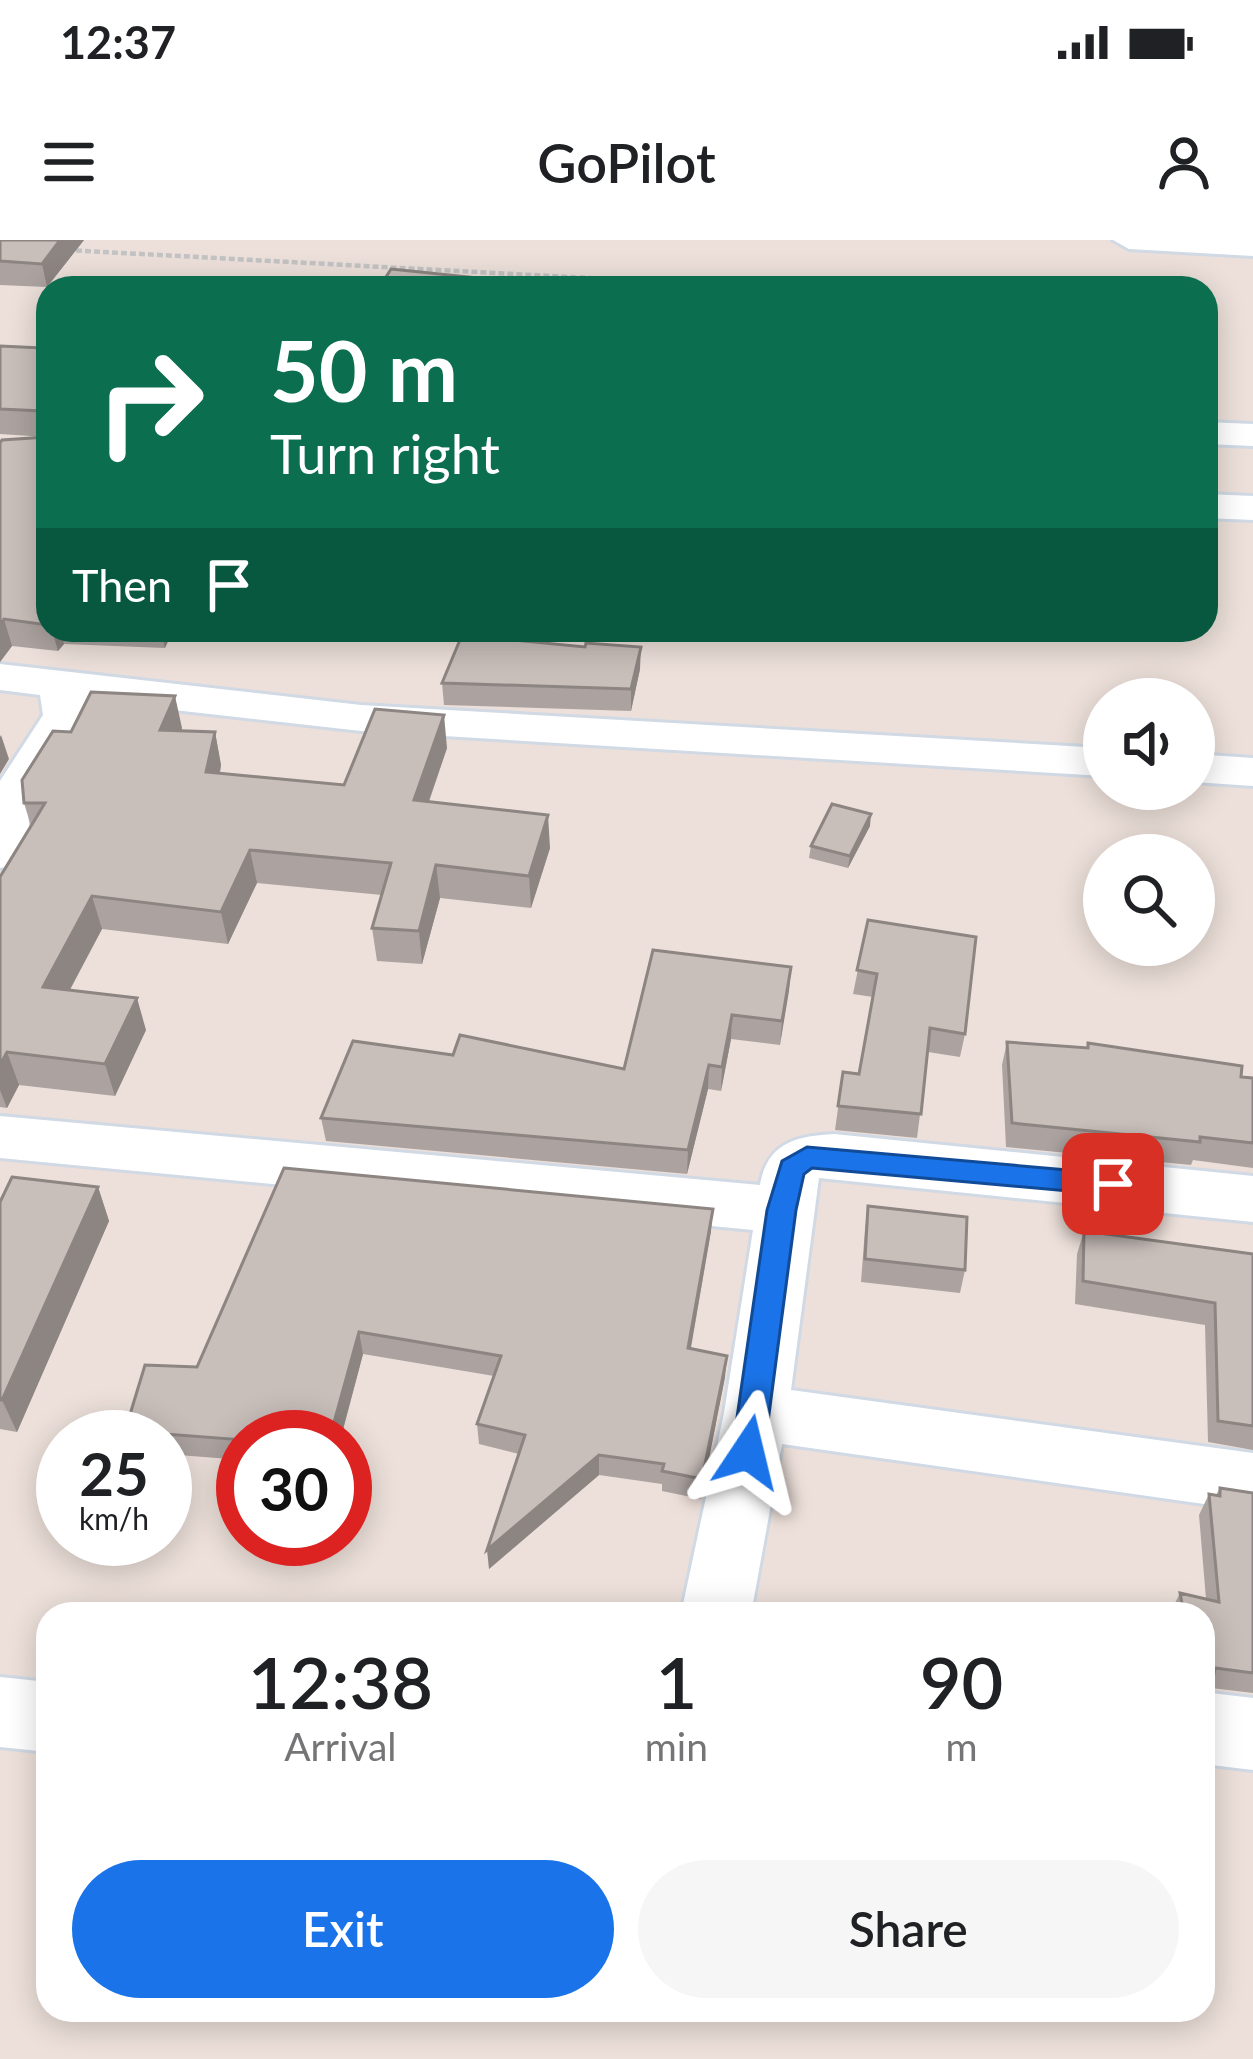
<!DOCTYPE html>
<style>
body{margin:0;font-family:Lato,sans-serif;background:#f6f6f6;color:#202124;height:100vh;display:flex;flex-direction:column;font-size:45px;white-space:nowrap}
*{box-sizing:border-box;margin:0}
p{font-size:39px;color:#757577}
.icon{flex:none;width:66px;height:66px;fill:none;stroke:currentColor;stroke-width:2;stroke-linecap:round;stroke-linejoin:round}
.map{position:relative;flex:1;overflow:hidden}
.details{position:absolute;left:36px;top:1362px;width:1179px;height:420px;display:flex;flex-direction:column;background:#fff;border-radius:36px;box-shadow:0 6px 30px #0003}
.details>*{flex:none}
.guide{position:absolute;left:36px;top:36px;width:1182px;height:366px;border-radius:36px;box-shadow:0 6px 30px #0003;background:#0b6e4f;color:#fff;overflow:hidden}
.fabs{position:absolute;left:1083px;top:438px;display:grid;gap:24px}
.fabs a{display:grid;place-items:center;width:132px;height:132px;border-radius:50%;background:#fff;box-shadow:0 6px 30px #0003;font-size:60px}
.speed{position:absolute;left:36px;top:1170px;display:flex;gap:24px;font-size:60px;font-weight:700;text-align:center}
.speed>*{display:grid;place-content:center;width:156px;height:156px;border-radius:50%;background:#fff;box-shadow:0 6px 30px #0003;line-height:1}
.speed small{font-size:30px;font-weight:400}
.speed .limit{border:18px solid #d22;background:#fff;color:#111}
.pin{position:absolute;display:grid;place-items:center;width:102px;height:102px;color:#fff;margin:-51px;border-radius:24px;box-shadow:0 6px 18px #0006}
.me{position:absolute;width:132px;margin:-66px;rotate:10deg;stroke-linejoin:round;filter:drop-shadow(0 0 9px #0008)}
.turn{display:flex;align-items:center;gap:42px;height:252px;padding:0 36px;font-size:54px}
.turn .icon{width:156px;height:156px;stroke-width:2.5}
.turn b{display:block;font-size:84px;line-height:102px}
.then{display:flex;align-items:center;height:114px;padding:0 36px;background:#0003;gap:24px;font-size:45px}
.eta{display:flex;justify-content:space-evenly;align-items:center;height:204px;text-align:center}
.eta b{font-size:72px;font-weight:600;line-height:84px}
.button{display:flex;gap:24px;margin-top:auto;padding:24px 36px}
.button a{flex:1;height:138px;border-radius:72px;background:#1a73e8;color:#fff;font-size:48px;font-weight:600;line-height:138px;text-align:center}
.button a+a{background:#f6f6f6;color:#202124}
.status{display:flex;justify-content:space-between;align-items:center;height:84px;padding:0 60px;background:#fff;direction:ltr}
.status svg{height:33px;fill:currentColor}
header{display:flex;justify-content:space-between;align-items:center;height:156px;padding:0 36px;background:#fff;font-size:54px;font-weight:600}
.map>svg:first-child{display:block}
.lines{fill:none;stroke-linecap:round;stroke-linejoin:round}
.minor-casing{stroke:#d0d9e4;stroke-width:6}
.path{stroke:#c3c3c3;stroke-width:4.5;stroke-dasharray:6 3;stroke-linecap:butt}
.minor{fill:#fff;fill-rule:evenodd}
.wall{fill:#aca3a0}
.shaded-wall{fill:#8c8582}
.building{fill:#c8beba;stroke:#8c8582;stroke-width:3}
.route{fill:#1a73e8;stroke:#114b97;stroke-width:3}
</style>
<div class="status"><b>12:37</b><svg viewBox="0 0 49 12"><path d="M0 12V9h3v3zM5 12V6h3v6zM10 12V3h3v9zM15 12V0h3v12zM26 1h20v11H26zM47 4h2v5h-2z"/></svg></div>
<header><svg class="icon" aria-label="menu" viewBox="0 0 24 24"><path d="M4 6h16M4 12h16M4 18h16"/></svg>GoPilot<svg class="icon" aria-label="person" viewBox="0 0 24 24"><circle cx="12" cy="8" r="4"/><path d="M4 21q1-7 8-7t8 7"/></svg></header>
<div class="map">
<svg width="1253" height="1819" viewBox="0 0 1253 1819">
<rect width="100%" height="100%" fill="#ede0da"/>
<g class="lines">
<g class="minor-casing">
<path id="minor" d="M1113,0H1253V16L1129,9Z
M1206,182L1253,184V206L1206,204Z
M1206,254L1253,256V280L1206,278Z
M0,424L361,465L1104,508V536L361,491L85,460L87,475L28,571L31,614L24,625L0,628V541L43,475L40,455L0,450Z
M1194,514L1253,518V546L1194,542Z
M0,876L760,945C767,903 796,896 834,894L1253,936V982L819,938L791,1150L1253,1213V1271L782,1204L751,1374H681L724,1173L753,990L0,918Z
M0,1437L48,1442V1512L0,1507Z
M1203,1452L1253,1458V1530L1203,1524Z"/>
</g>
<path class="path" d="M67,10L774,48"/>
<use href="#minor" class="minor"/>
</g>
<path class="wall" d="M0,0H84L47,47L0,45Z
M48,101V390H173L165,408L64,404L58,411L12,406L0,422V203L46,197L0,194V106L42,108Z
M640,429L631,471L444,465L442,443Z
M182,488L181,491L215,492L221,525L220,534L344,545L447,508L429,562L550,608L531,668L440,658L422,724L377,721L372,688L382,655L257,643L228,704L102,689L70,750L146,790L115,856L19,845L7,868L0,867V637L31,586L24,563L71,492Z
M870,586L848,628L809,618L811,606Z
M868,680L965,794L960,817L928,812L917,898L835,890L843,832L859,834L873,757L853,754Z
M791,727L780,805L731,799L721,851L708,849L687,934L326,901L321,878L453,815L624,829Z
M1007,802L1253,838V928L1193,920L1191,925L1006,907L1002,825Z
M98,947L109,981L17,1192L0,1189V962Z
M868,966L965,1030L960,1053L861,1042L865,989Z
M711,991L691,1108L725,1137L701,1259L662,1251V1244L599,1235L489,1329L519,1214L479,1204L477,1184L494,1136L363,1114L341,1197H243V1220L165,1214V1197H127L125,1191L197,1127Z
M1084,991L1253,1014V1210L1208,1202L1205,1085L1075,1064L1077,1014Z
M1220,1248L1253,1253V1453L1211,1448L1210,1457L1203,1468V1374L1170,1373L1180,1353L1206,1359L1199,1275L1209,1254L1216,1255Z"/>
<path class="shaded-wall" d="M60,0H84L47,47L42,24Z
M4,379L12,406L0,422V385Z
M52,390H61L64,404L58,411Z
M161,390H173L165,408Z
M641,407L640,429L631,471V449Z
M175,456L182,488L168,522L160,490Z
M444,475L447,508L418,592L414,560Z
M215,492L221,525L213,565L206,532Z
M1,495L9,519L0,534V497Z
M871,574L870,586L848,628L850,616Z
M548,575L550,608L531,668L529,636Z
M250,610L257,643L228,704L221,672Z
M436,625L440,658L422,724L419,691Z
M92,656L102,689L54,779L43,747Z
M791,727L789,751L780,805L782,781Z
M137,758L146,790L115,856L105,824Z
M732,775L731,799L721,851L722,827Z
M7,812L19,845L7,868L0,850V825Z
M709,825L708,849L687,934L688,910Z
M98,947L109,981L17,1192L2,1160Z
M713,969L711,991L687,1129L688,1108Z
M359,1092L363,1114L341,1197H330Z
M727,1116L725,1137L701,1259L702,1239Z
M599,1215V1235L489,1329L487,1310Z"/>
<path class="building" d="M0,0H60L42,24L0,21Z
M391,29L517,42L513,48H379Z
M46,101H48V385L4,379L0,385V203L2,200L46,197L42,171L0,169V106L42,108Z
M462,395L585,407L586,403L641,407L631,449L442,443Z
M91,452L175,456L160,490L215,492L206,532L344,545L375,469L444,475L414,560L548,575L529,636L436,625L419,691L372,688L391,623L250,610L221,672L92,656L43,747L137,758L105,824L7,812L0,825V637L45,563H24L22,540L53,491L71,492Z
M832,564L871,574L850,616L811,606Z
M868,680L976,697L965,794L930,788L921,874L838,866L843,832L859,834L877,734L857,730Z
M653,710L791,727L782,781L732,775L722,827L709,825L688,910L321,878L353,801L453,815L460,795L624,829Z
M1007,802L1088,808V803L1242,826L1241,837L1253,838V903L1200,897V902L1012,883Z
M284,928L713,969L688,1108L727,1116L702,1239L662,1231L664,1224L599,1215L487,1310L525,1195L477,1184L501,1116L359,1092L330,1197H243V1200L125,1191L145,1125L197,1127Z
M12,937L98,947L2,1160H0V962Z
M868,966L967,977L965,1030L865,1019Z
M1084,991L1253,1014V1186L1218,1181L1215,1063L1083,1041Z
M1220,1248L1253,1253V1433L1215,1428L1210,1457L1203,1455V1374H1184L1180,1353L1219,1362L1209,1254L1220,1256Z"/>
<path class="route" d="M807,907L1113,934L1127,944L1113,955L812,928L804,934L796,970L764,1212L759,1222H737L732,1212L767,970L782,921Z"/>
</svg>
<div class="fabs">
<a><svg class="icon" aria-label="sound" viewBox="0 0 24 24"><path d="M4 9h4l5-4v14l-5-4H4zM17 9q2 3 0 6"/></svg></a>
<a><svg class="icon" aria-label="search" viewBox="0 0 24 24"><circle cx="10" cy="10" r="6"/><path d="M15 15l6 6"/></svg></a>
</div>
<div class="speed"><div>25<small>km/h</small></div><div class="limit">30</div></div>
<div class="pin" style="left:1113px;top:944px;background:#d93025"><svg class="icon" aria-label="arrive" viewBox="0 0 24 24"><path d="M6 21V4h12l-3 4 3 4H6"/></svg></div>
<svg class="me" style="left:748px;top:1212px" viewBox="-20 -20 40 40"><path d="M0-17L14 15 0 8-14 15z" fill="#1a73e8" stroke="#fff" stroke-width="4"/></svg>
<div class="guide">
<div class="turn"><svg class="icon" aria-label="right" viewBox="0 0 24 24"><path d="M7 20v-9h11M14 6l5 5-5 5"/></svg><div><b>50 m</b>Turn right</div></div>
<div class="then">Then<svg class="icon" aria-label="arrive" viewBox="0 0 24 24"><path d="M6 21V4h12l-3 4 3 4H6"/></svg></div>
</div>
<section class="details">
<div class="eta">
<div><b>12:38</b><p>Arrival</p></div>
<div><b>1</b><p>min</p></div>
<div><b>90</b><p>m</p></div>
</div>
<div class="button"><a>Exit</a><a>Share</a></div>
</section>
</div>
